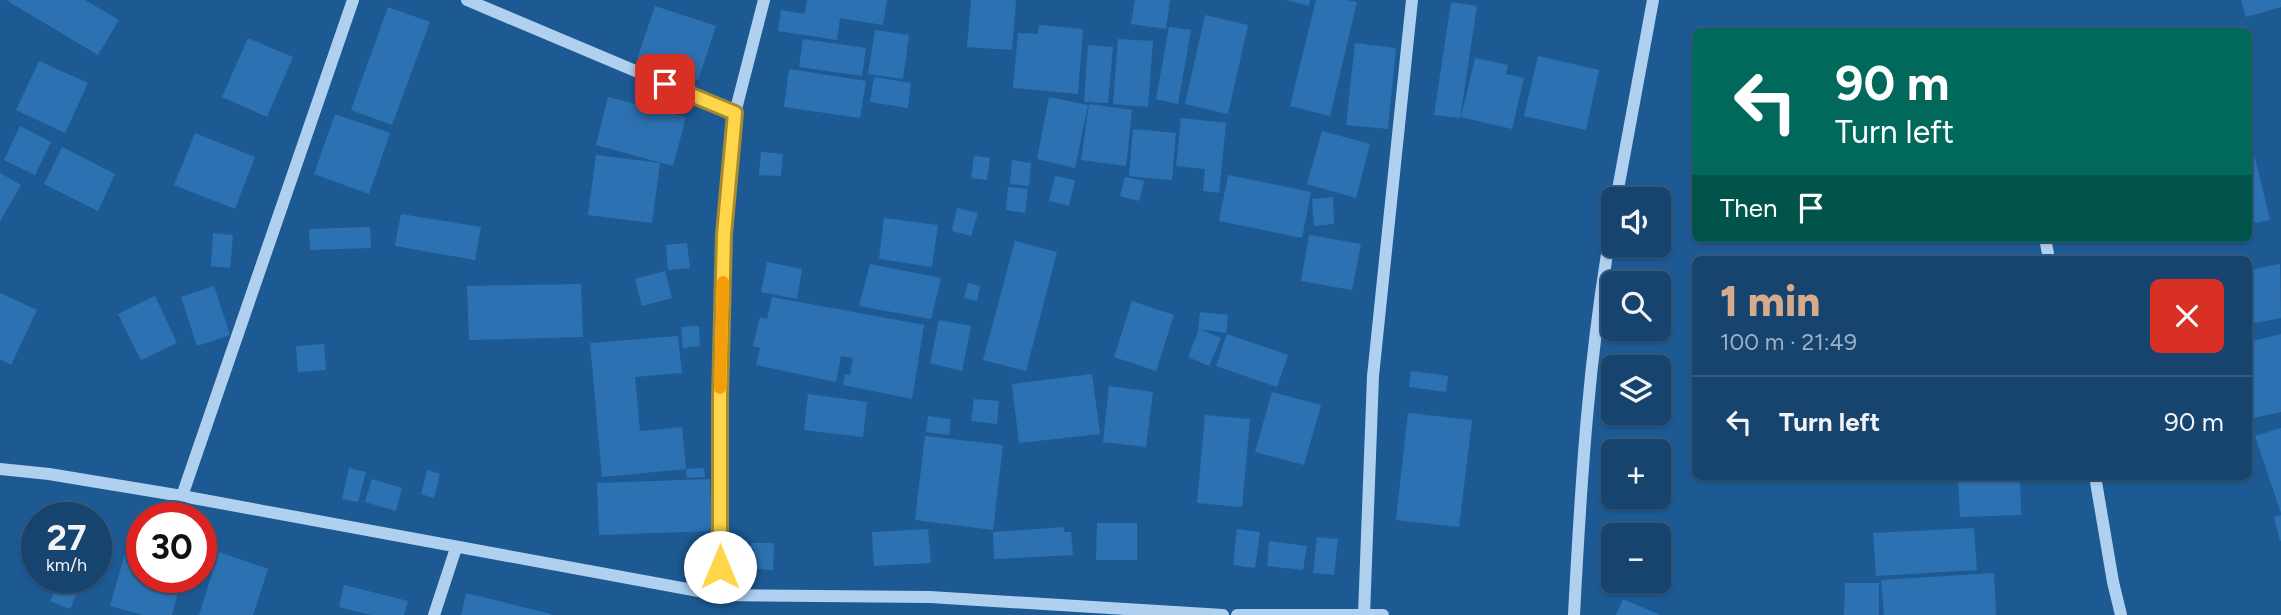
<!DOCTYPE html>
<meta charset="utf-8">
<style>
body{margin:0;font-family:Figtree,sans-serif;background:#1f4b74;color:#f1f3f6;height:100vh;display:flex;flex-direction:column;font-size:26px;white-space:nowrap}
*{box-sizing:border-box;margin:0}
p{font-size:23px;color:#9eb0c3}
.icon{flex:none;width:38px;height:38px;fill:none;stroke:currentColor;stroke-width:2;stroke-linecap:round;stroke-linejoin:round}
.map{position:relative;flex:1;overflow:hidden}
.drawer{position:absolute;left:1692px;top:256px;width:560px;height:224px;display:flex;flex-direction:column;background:#16446f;border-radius:10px;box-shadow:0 2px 5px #0004,0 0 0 2px #355c82}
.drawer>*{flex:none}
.banner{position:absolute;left:1692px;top:28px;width:560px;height:214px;border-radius:10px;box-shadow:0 2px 5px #0004,0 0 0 2px #355c82;background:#00695c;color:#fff;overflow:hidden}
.controls{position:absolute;left:1601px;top:187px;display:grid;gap:14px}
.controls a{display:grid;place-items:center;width:70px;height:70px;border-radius:10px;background:#16446f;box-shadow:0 2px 5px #0004,0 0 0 2px #355c82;font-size:35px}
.speed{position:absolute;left:21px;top:502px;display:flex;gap:14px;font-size:35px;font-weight:700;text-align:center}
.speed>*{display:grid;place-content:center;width:91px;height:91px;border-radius:50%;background:#16446f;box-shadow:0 2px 5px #0004,0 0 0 2px #355c82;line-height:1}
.speed small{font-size:18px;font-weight:400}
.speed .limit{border:10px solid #d22;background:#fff;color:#111}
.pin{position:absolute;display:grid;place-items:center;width:60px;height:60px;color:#fff;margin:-30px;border-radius:14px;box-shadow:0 4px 10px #0006}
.me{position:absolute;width:77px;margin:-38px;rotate:0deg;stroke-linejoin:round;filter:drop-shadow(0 0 5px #0008)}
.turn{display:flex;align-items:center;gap:24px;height:147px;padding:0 28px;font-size:32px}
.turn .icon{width:91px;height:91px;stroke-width:2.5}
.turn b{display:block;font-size:49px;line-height:60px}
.then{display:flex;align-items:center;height:66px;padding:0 28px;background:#0003;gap:14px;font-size:26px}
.round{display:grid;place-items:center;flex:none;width:74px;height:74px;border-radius:10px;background:#1f4b74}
.headline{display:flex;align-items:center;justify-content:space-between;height:119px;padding:0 28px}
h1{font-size:42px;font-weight:800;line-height:52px;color:#d6ab8b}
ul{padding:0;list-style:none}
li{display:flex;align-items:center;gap:21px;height:91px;padding:0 28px;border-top:2px solid #355c82}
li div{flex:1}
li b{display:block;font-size:26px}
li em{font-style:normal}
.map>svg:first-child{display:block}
.building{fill:#2c72b2}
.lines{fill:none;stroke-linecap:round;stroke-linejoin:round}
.minor{stroke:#afd1ef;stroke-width:12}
.route-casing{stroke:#a68a30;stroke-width:18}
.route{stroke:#ffd54a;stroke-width:12}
.slow{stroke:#f59e0b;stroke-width:12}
</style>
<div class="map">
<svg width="2281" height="615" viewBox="0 0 2281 615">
<rect width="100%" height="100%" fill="#1d5a94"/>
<path class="building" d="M6,0H85L119,20L98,55Z
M807,0H887L883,25L840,18L837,40L778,31L781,10L805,14Z
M971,0H1016L1012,50L967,47Z
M1135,0H1170L1166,29L1131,24Z
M1286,0H1310L1309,6Z
M1316,0H1347L1357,2L1330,116L1290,106Z
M2241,0H2281V7L2246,17Z
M1451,2L1477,6L1460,118L1434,115Z
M655,6L716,26L698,80L637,59Z
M388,7L430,22L392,125L351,110Z
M1205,15L1248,25L1228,114L1185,104Z
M1039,25L1083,29L1078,94L1013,88L1018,33L1038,34Z
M1169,27L1191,30L1178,104L1156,99Z
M875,30L909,35L903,79L868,74Z
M248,38L293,57L267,117L222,97Z
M803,39L866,48L862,76L799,67Z
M1118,39L1153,41L1148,107L1113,104Z
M1355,43L1396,48L1388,129L1346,125Z
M1088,45L1113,47L1108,103L1089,102V100L1088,102H1084Z
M1538,56L1599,70L1586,130L1524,116Z
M1475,58L1508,65L1506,74L1524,78L1512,129L1461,117Z
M39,61L88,83L65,133L16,110Z
M789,69L866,81L860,118L784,107Z
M874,77L911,83L908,108L870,102Z
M608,97L686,117L673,166L596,145Z
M1049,97L1088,105L1075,168L1037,159Z
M1089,104L1132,110L1126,166L1081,160Z
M335,114L390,133L369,194L314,174Z
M1181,118L1226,123L1219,193L1203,191L1205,169L1176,166Z
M20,126L51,142L35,175L4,160Z
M1133,129L1176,133L1172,180L1129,176Z
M1322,131L1370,144L1356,198L1307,184Z
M195,133L255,157L235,209L174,185Z
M2249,133L2270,220L2249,224Z
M62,147L115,174L98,211L44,184Z
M761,152L783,154L781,176L759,175Z
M596,155L660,163L652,223L588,215Z
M974,156L990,158L987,180L971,178Z
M1012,160L1031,163L1029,186L1010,184Z
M0,173L21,185L0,221Z
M1228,175L1311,192L1302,238L1219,221Z
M1055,176L1075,180L1069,206L1049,201Z
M1125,177L1144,181L1139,201L1120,196Z
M1008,187L1028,189L1025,213L1006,210Z
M1333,197L1334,224L1314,226L1312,199Z
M957,208L978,213L971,236L952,231Z
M401,214L481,227L475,260L395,246Z
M884,218L938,225L932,267L879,259Z
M370,227L371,248L310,250L309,229Z
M213,233L233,235L230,268L211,266Z
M1309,235L1361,244L1352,290L1301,281Z
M1015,241L1057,252L1026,371L983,360Z
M687,243L690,268L668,270L666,245Z
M767,262L802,269L797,299L761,292Z
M870,264L941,278L931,319L859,306Z
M2280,264L2281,318L2249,324V270Z
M665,271L672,298L642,306L635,279Z
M968,283L980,286L977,301L964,298Z
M581,284L583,337L469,340L467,286Z
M214,286L230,335L197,346L181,297Z
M0,293L37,310L11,365L0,359Z
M155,296L177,343L141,360L118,314Z
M772,297L924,325L912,399L843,385L845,374L850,375L853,358L841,356L836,382L756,365L760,348L753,346L760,317L767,319Z
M1132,301L1174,315L1156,371L1114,357Z
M1200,312L1228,315L1226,333L1198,329Z
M939,320L971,326L962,371L930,363Z
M699,326L700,346L683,348L681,327Z
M1199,329L1221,338L1209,366L1188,357Z
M1227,334L1288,355L1277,387L1216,366Z
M2281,334V412L2249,419V342Z
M678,336L682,373L635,377L640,431L682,427L686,469L602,477L590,343Z
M324,344L326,370L298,372L296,346Z
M1411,371L1448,376L1446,392L1409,387Z
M1092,374L1100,434L1019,443L1012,384Z
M1109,386L1153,392L1146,447L1103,442Z
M1272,392L1321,405L1304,465L1255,452Z
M808,394L867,402L863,437L804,430Z
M974,399L999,401L997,424L971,421Z
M1408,413L1472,420L1459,527L1396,520Z
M1205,415L1250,419L1242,507L1197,503Z
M928,416L951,419L949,435L926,432Z
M2281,428V513L2255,436Z
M925,436L1003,445L993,530L915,520Z
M349,468L366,472L358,502L342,499Z
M704,468L705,477L687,478L686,469Z
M427,470L440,474L434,498L421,494Z
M1958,476H2020L2021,515L1960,517Z
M372,479L402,488L396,511L365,502Z
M710,479L712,531L599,535L597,483Z
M47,509L74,517V518H44Z
M2281,515V540L2280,541L2274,517Z
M1097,523H1137V560H1096Z
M1064,527V532H1071L1073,555L994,559L993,532Z
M1974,528L1977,570L1876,576L1873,533Z
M132,529L142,532V578H182L172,615H143L110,606Z
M928,529L931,563L874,566L872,532Z
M1237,529L1260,532L1255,568L1233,565Z
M1317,537L1338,539L1334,575L1313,573Z
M1269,541L1307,546L1303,570L1267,566Z
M751,543H774L773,570L750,569Z
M219,552L268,569L253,615H199Z
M1994,573L1996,615H1884L1881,580Z
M60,578H84L70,609L50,601Z
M1845,583H1879V615H1844Z
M344,585L408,601L404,615H371L339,607Z
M466,593L551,614V615H461Z
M1623,599L1660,615H1616Z"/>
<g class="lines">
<path class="minor" d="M467,0L735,113
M1616,200L1653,0
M2045,238L2049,259
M0,469L49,474L182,496L720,595L930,597L1223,615
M2095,476L2113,582L2121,615
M182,496L353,0
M720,595V399L724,234L735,113L764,0
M434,615L456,548
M1237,615H1383
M1364,615L1373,376L1412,0
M1574,615C1581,481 1589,347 1614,214"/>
</g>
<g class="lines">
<g class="route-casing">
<path id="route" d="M665,84L735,113L724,234L720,399V567"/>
</g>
<use href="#route" class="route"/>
<path class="slow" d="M720,388L723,282"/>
</g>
</svg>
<div class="controls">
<a><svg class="icon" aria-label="sound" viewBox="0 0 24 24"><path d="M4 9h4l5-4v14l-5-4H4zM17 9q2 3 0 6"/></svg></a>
<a><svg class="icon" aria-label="search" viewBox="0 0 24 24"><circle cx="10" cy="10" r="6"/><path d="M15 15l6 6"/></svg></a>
<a><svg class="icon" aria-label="layers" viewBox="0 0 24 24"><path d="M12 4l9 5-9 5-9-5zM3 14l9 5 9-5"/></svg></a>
<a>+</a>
<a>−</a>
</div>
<div class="speed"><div>27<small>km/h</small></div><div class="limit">30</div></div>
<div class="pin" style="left:665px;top:84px;background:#d93025"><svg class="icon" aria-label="arrive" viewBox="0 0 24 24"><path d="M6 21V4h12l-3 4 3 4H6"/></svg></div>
<svg class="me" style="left:720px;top:567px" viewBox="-20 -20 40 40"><circle r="19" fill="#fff"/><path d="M0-13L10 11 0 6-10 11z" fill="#ffd54a"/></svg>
<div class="banner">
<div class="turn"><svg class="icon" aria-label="left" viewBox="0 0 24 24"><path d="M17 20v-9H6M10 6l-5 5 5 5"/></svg><div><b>90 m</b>Turn left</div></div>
<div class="then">Then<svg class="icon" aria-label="arrive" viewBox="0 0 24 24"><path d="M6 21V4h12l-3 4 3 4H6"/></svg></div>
</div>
<section class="drawer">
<div class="headline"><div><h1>1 min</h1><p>100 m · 21:49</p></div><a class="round" style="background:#d93025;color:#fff"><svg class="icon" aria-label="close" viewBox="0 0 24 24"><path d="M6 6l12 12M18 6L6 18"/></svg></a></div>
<ul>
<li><svg class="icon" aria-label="left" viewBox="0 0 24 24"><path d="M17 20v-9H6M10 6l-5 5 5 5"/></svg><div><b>Turn left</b></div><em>90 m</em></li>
</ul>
</section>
</div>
